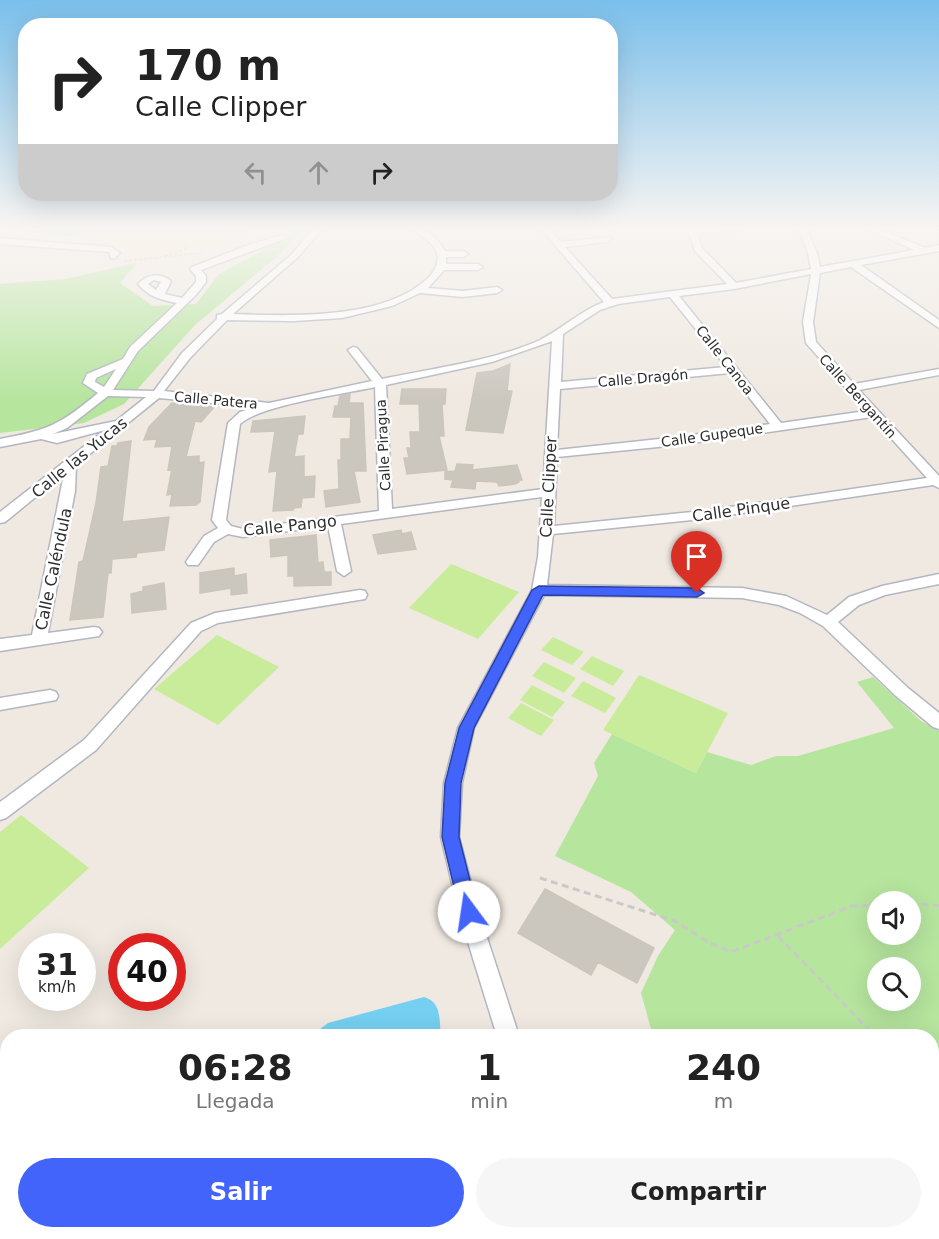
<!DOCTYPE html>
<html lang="es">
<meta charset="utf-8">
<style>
body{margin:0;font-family:"DejaVu Sans",sans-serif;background:#f6f6f6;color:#222;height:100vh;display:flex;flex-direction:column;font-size:22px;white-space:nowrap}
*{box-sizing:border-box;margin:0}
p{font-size:20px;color:#767676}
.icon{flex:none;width:33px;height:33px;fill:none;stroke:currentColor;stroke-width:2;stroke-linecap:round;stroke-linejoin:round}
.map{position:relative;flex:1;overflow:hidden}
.drawer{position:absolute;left:0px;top:1029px;width:939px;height:210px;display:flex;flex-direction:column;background:#fff;border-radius:24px 24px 0 0;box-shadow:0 6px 24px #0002}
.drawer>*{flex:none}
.hud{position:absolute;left:18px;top:18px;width:600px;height:183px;border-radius:24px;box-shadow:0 6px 24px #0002;background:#fff;color:#222;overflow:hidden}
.fabs{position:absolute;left:867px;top:891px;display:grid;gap:12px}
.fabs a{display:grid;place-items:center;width:54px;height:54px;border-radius:50%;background:#fff;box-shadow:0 6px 24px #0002;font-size:30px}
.speed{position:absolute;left:18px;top:933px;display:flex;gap:12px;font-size:30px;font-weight:700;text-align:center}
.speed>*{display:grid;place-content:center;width:78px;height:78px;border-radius:50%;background:#fff;box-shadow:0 6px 24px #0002;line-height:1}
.speed small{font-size:15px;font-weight:400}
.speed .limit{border:9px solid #d22;background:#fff;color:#111}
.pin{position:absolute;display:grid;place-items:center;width:51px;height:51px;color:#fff;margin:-62px -26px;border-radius:50% 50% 50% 0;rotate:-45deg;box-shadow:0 0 6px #0007}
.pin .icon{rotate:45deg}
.me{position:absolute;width:66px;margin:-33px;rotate:346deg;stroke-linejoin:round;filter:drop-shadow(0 0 4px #0008)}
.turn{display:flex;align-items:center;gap:21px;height:126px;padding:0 18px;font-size:27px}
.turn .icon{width:78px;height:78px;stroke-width:2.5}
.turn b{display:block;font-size:42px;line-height:51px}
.lanes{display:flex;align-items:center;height:57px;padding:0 18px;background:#0003;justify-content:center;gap:30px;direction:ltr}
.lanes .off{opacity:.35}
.eta{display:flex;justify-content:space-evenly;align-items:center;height:102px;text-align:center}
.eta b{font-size:36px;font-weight:800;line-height:42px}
.cta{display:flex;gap:12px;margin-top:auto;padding:12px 18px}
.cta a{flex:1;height:69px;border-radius:36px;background:#4264fb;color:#fff;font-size:24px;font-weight:800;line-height:69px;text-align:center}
.cta a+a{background:#f6f6f6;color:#222}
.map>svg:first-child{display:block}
.green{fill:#b6e59e;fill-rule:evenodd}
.sand{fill:#f3ecc5}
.pitch{fill:#c9ec9a}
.water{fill:#75cff0}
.building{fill:#cbc7bf;stroke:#cbc5ba;stroke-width:1.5}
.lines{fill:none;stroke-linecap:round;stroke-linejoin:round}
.minor-casing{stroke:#b4b7c1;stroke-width:3}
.path-far1{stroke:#c9c9c9;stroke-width:1.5;stroke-dasharray:3 2;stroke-linecap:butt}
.path{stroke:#c9c9c9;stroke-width:3;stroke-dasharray:7 4.5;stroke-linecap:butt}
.minor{fill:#fff;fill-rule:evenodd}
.route{fill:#4264fb;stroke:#2b41a3;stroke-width:1.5}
.labels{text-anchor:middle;stroke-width:5;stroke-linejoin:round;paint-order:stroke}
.far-street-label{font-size:14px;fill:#2e2e2e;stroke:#fff}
.street-label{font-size:16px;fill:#2e2e2e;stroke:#fff}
</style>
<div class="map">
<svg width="939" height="1239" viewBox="0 0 939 1239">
<rect width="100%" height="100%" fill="#efe9e1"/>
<path class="green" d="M285,228H305L281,253L195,325L124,404L84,423L0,433V284L65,279L137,263L120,283L153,306L196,304L219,274L295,232Z
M873,677L921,721L939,731V1239H728L725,1232H932V1036H653L641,993L658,956L675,930L631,892L555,856L598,776L594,763L612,734L696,773L707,752L751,765L776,756H798L894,728L857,682ZM878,902H910V934H878ZM878,968H910V1000H878Z"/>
<path class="sand" d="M101,228H259L188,252L137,263C120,237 96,239 67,236Z"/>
<path class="pitch" d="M451,564L519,592L478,639L409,608Z
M217,635L279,667L218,725L154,689Z
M553,637L584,652L572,665L541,650Z
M592,656L624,671L613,686L580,669Z
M544,662L576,678L564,693L532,676Z
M639,675L728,713L696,773L603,730Z
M583,681L616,698L605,713L571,696Z
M532,685L565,702L552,717L520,700Z
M521,703L554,720L541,736L508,718Z
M21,815L89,868L0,949V832Z"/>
<path class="water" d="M0,228H101L67,236Z
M424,997C442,1002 439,1020 441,1036H311L328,1023Z"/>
<path class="building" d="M510,364L507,391H512L503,433L466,430L477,373L493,371Z
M402,389H446L445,404H442L444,436H439L447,470L407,474L404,458H409L407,448H411L410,432H420L419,404H400Z
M350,394L349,403H363L366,471H354L360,502L326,507L324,491L339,489L338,460H341V439H350L351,417H333L335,406H338L340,396Z
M172,403L214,407L201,422L195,421L186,457L199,456V463L204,462L200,502L196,505L170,506L172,494L167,495L172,469L168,470L172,446L155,447L157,439L144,440L149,427Z
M305,416L303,434H298L294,457L304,456V477L315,476L314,497L302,498L301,507L294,508L293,510L273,511L277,471L269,472L275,431L251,432L253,421Z
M131,441L122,522L169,517L164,550L137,553L136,557L112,559L111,573H108L103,617L70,620L79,562L83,561L96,503L101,467L108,466L112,446H117L118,443Z
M457,464L473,465L472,470L517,465L522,480H518L519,482L515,484L499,486L497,482L476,481L475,489L451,487L453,480L445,479V472L455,471Z
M401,530L402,534L411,532L416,549L378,554L373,535Z
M316,535L318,563L323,562L324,572H331V585L294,586V576H288V555L271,557L270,540Z
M234,568V576L246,574L247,593L231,595V588L200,593V573Z
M164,583L166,609L132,613L131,594L143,591V587Z
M545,889L654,948L637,983L598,962L591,975L518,933Z"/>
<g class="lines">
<g class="minor-casing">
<path id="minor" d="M314,228H323L298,257L233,314C291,316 384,320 428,278C436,270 441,259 435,249C430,239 418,235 411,228C426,228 438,238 445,251H464L468,254L464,257H446V264H478L483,267L478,270H444L428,288L463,291L497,287L502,290L497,293L463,297L420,293L392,306L342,318L294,321L227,320L190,358L164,391L269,403L372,381L348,350L353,347L357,348L382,379C430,369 497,360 540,340C562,329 580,311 604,302L540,228H549L561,242L610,237L611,239L607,242L565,247L612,299L727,284L695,251L687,228H741L737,231L697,232L702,248L736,283L811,269L808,253L798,228H806L817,253L820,267L914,250L866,228H877L925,248L939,245V251L861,265L939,320V328L851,267L820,273L813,322L816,342L854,384L939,369V375L859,390L939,476V488L933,485L702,519L553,534L547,585L742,588L786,596L827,615L849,597L882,586L939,574V584L885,595L859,605L838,622L908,688L939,713V729L933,727L896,696L823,626L800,613L779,605L742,598L544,595L474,728L462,783L459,837L479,913L519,1036H497L459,913L441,837L444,783L458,728L532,590L538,557L542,497L341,524L351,571L344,576L337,571L328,526L243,537L228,534L214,542L198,565H188L186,562L188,559L204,536L218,528L212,520L228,423L240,412L255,407L159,398L76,465L75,491L48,633L94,627L99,628L102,632L99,636L0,651V639L32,635L64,474L5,522L0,523V512L105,430L57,443L41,439L0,447V439C48,430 60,425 98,393L83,383L87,374L123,359L130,347L177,303C161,300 149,297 138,284C147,274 160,272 171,281L165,294L182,298L196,282V276L190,269L192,267L251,244L283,235L287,238L201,270L206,276V282L196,295L138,351L113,390L154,391L182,353L217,319V315L222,314L292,254ZM811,274L803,322L806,343L866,411L781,423L679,296L734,289ZM154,280L161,282L156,290L148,284ZM670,297L726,367L561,382L563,334L600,310L618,304ZM552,341L543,489L392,509L386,385L492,362ZM116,369L104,387L95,382L96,378ZM730,373L770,424L678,437L557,450L560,389ZM375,387L379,511L243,529L231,526L226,520L240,424C260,405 344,394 375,387ZM108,396L146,397L116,421L53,434L67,428ZM872,417L927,478L702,511L554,526L557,457L678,445Z
M0,238L111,247L120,253L114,259L111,258L109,252L0,244Z
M360,590L365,591L367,595L365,599L218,623L201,631L96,750L6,818L0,820V802L84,740L191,623L215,613Z
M50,690L56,692L58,696L56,700L0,710V698Z
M0,1054L8,1057V1086L0,1089Z
M345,1232H394L391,1239H342Z
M396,1232H421L424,1239H398Z
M563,1232H588L591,1239H565Z"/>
</g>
<path class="path-far1" d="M153,228L188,248
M165,256L188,248
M124,261L201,253"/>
<path class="path" d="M540,878L675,921L708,942L731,952L852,906L878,905
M910,903L939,906
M778,936L875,1036
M932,1103L939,1113"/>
<use href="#minor" class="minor"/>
</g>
<linearGradient id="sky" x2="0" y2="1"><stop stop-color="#7abfeb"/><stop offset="0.57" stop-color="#f8f5f2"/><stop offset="1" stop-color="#f8f5f2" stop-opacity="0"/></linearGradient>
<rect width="939" height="401" fill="url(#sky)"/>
<path class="route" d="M539,586L697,588L704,593L697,597L543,595L474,728L461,783L459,837L478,912L475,918L469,921L462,918L460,912L442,837L445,783L459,728L532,590Z"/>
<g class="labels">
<g class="far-street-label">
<text transform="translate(725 360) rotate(52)" y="5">Calle Canoa</text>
<text transform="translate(643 378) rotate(-5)" y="5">Calle Dragón</text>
<text transform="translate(858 396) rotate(48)" y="5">Calle Bergantín</text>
<text transform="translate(216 400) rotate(5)" y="5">Calle Patera</text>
<text transform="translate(712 435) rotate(-8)" y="5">Calle Gupeque</text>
<text transform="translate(383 445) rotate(-93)" y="5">Calle Piragua</text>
</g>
<g class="street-label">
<text transform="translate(79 457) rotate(-39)" y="6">Calle las Yucas</text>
<text transform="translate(548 487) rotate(-87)" y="6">Calle Clipper</text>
<text transform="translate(741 509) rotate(-8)" y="6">Calle Pinque</text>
<text transform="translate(290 525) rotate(-6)" y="6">Calle Pango</text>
<text transform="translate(53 569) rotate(-78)" y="6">Calle Caléndula</text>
</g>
</g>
</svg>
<div class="fabs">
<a><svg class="icon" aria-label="sound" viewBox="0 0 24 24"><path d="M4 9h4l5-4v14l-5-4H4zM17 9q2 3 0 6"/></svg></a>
<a><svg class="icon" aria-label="search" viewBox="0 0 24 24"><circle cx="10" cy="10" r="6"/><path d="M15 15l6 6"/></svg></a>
</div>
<div class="speed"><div>31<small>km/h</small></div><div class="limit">40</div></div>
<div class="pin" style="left:697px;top:593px;background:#d93025"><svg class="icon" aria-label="arrive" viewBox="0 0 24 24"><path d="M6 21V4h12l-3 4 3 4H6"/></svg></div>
<svg class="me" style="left:469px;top:912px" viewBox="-20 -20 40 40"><circle r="19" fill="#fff"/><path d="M0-13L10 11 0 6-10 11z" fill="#4264fb"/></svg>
<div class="hud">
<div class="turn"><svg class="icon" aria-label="right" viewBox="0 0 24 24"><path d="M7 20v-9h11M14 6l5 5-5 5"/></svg><div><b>170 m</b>Calle Clipper</div></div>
<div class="lanes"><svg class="icon off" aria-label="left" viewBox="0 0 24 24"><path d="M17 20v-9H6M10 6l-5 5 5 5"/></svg><svg class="icon off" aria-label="ahead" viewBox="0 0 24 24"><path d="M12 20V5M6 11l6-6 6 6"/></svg><svg class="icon" aria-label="right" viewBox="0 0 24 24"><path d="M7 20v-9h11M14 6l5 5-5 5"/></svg></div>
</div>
<section class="drawer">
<div class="eta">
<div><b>06:28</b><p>Llegada</p></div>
<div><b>1</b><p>min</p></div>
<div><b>240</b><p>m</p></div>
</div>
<div class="cta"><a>Salir</a><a>Compartir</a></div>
</section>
</div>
